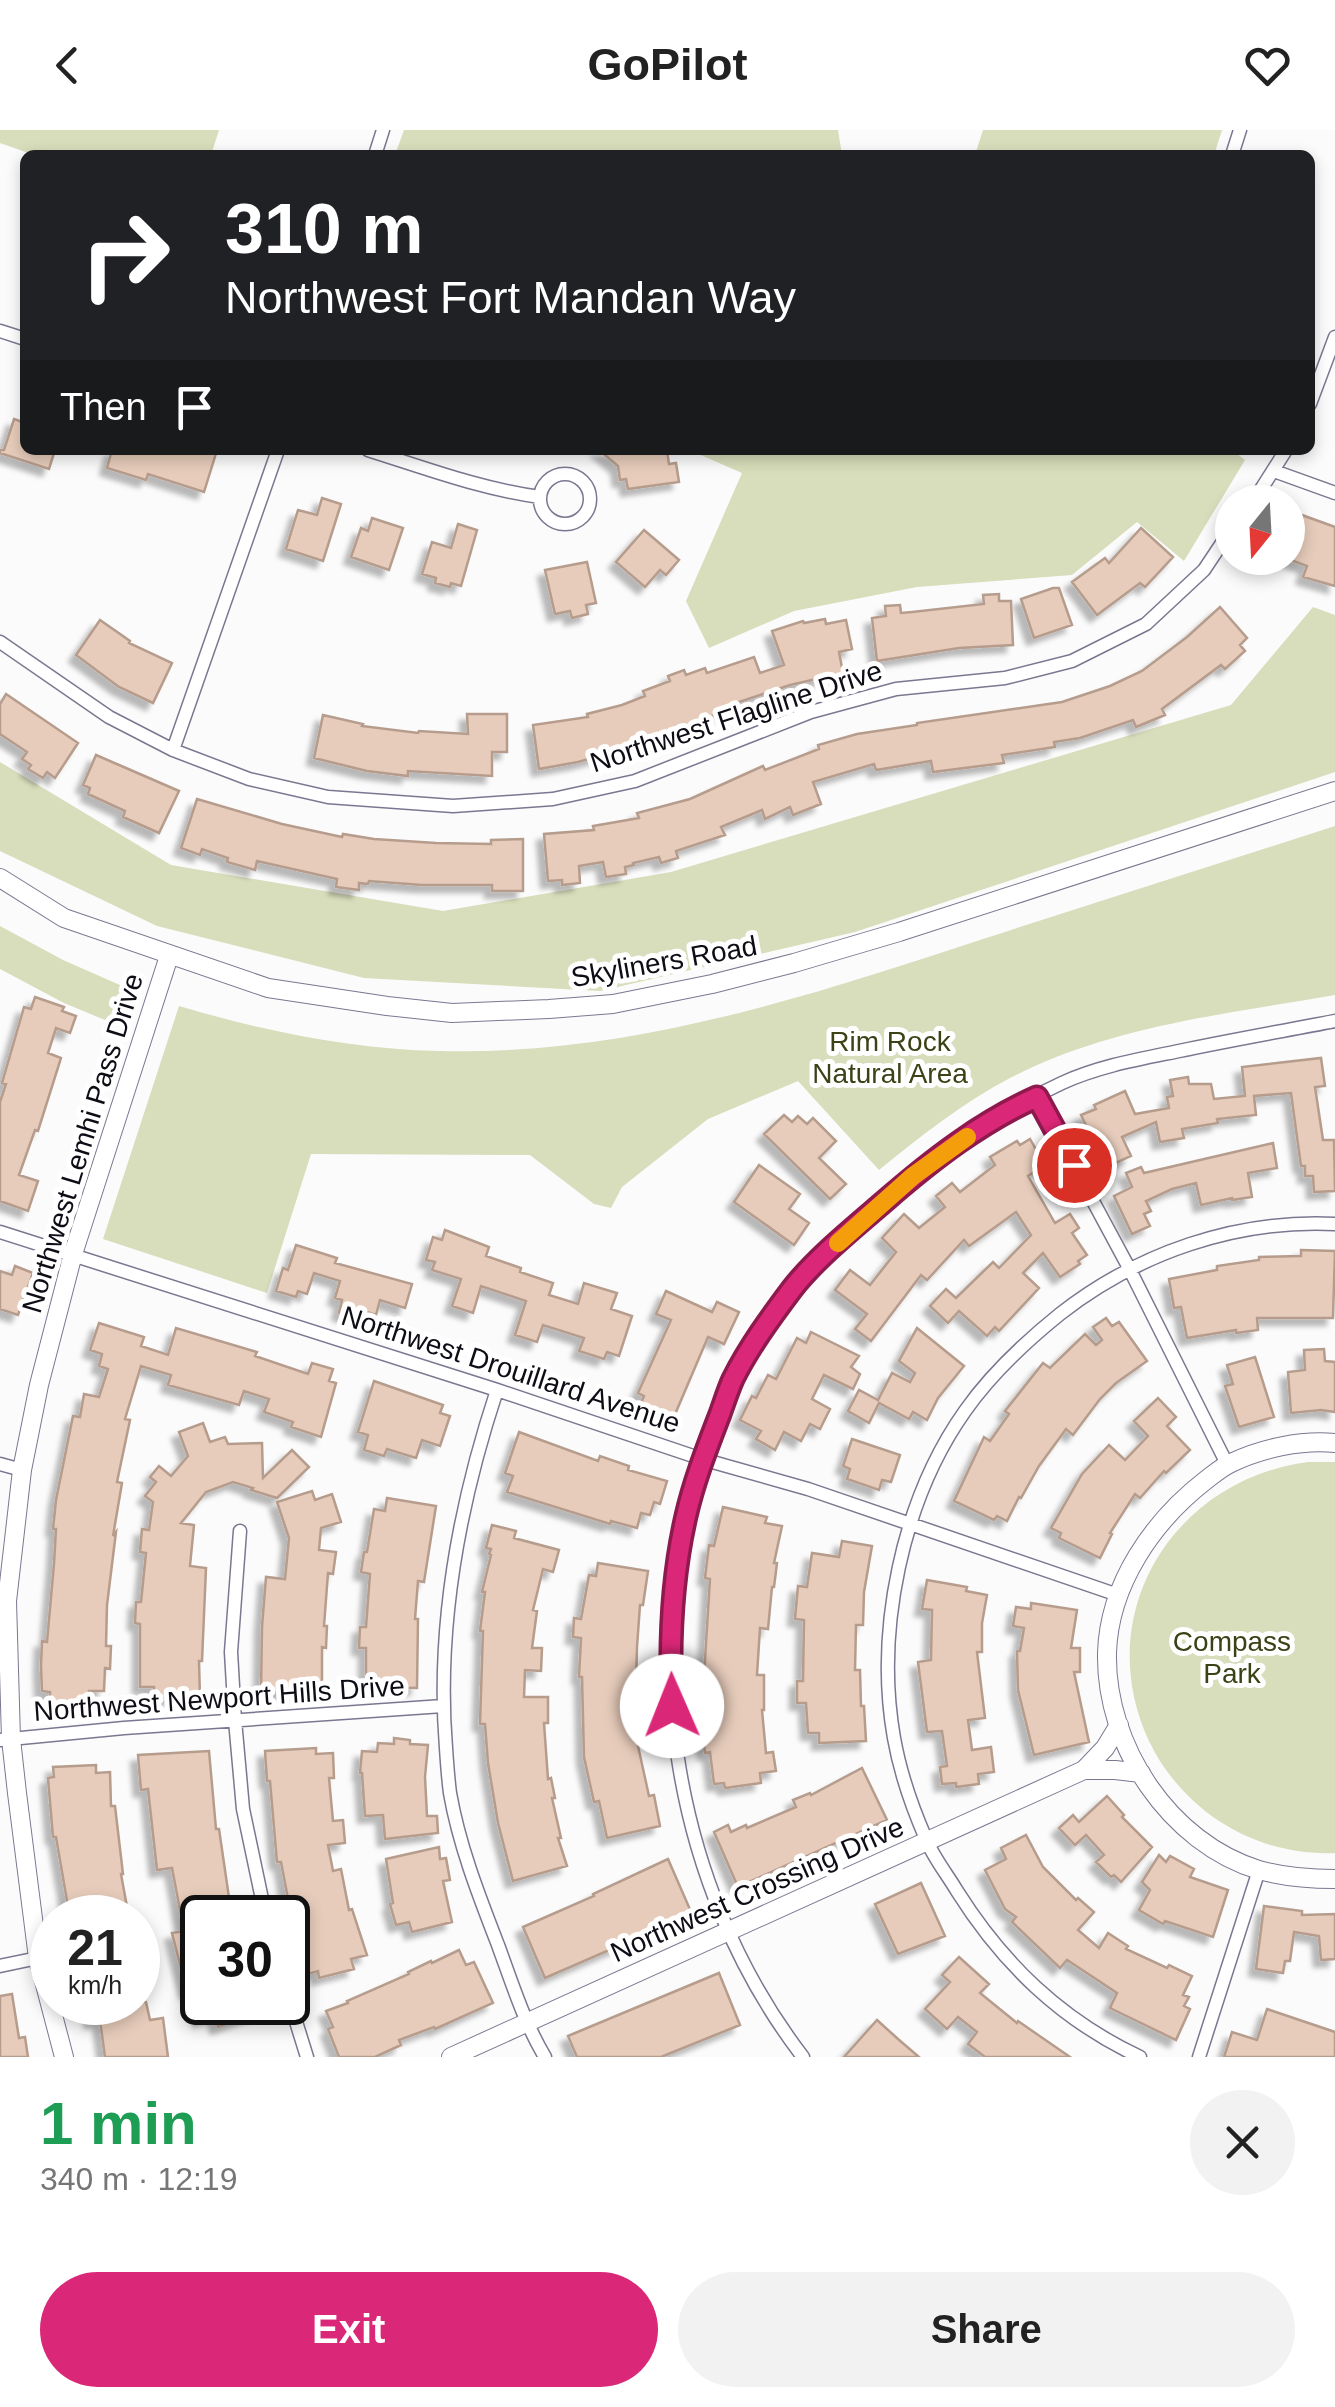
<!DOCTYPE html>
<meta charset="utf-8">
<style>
body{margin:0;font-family:Helvetica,sans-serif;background:#f2f2f2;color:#222;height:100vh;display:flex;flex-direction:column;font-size:38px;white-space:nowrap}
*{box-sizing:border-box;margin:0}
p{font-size:32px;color:#767676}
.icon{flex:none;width:55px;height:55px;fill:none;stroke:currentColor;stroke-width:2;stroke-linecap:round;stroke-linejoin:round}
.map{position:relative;height:1927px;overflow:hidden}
.details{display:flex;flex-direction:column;background:#fff;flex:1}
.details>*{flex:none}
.banner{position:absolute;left:20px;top:20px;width:1295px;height:305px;border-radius:15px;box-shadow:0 5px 15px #0003;background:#202124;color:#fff;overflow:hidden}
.needle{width:65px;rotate:198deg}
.buttons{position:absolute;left:1215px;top:355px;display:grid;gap:20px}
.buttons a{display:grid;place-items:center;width:90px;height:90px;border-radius:50%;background:#fff;box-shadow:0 5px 15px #0003;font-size:50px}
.speed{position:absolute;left:30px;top:1765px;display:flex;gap:20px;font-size:50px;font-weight:700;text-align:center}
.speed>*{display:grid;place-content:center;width:130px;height:130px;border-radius:50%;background:#fff;box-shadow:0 5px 15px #0003;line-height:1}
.speed small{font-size:25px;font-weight:400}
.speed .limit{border:5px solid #111;border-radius:15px;background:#fff;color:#111}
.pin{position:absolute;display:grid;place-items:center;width:85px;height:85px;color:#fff;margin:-42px;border:5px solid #fff;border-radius:50%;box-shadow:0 2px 10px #0007}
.me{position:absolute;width:110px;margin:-55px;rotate:359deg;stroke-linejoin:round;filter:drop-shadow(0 0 8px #0008)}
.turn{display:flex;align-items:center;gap:35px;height:210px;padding:0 40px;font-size:45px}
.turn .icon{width:130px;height:130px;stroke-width:2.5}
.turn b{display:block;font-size:70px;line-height:85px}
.then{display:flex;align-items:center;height:95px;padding:0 40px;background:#0003;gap:20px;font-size:38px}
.round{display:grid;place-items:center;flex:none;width:105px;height:105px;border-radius:52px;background:#f2f2f2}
.head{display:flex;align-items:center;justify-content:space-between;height:170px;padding:0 40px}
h1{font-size:60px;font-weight:700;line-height:75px;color:#1e9e55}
.action{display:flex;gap:20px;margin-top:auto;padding:20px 40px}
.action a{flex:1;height:115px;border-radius:60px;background:#db2777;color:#fff;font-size:40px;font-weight:700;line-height:115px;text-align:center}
.action a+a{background:#f2f2f2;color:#222}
header{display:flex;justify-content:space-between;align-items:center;height:130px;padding:0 40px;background:#fff;font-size:45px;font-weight:700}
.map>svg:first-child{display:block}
.green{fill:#d8ddbb}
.building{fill:#e7ccbb;stroke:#b69c8c;stroke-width:2.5;filter:url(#shadow)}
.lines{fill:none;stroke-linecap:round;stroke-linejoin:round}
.street-casing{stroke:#7b7790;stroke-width:15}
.secondary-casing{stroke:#7b7790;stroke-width:20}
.street{stroke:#fff;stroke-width:12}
.secondary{stroke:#fff;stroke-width:18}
.route-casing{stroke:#8e194d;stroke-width:25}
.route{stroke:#db2777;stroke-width:18}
.slow{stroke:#f59e0b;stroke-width:18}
.labels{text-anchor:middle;stroke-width:10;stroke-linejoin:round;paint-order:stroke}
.street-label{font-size:28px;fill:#0e0d16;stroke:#fff}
.park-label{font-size:28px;fill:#3d4116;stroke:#fff}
</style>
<header><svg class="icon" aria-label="back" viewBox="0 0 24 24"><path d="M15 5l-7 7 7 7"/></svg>GoPilot<svg class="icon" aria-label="heart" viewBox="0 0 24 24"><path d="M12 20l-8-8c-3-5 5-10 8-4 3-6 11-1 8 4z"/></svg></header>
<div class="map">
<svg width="1335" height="1927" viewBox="0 0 1335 1927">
<defs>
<filter id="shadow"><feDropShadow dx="-7" dy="7" stdDeviation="2.5" flood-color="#0004"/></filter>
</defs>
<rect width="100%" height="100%" fill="#fbfbfb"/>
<path class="green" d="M0,0H219L211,25H34L0,13Z
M404,0H838L842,25H395Z
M983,0H1222L1214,25H975Z
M689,320H1232L1245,330L1184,431L1137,392L1072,445L917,457L794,481L709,518L686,471L742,343Z
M1313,477L1335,485V642L855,802L600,861L364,848L157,796L0,721V632L171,735L443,781L671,742L1231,575Z
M1335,696V865C1226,884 1110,896 1010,948C962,973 921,1006 879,1040L798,951L708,989L622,1057L611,1078L594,1074L530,1025L311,1024L267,1163L103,1109L179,876C264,901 350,919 439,921C627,926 807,867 983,809C1100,771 1218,734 1335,696Z
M0,796L63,830L129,859L117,895L64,873L0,839Z
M1308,1332H1335V1723C1293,1725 1253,1713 1219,1691C1189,1671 1164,1643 1149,1611C1090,1484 1173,1350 1308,1332Z"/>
<path class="building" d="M14,289L25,293V320H55L49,339L0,323V320H4Z
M112,320H217L204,362L148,344L146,350L107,338Z
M599,320H667L669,334L676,333L679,352L628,359L626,349L620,350L618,336Z
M322,368L341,374L323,431L286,419L298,380L317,385Z
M1288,380L1335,397V456L1303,447L1307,436L1288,429Z
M372,388L403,398L389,440L351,427L361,398L368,401Z
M458,394L477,400L461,456L451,453L450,457L435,453L436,448L422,444L432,412L451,418Z
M1141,398L1173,427L1145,457L1140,453L1097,485L1072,452L1105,428L1109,433Z
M644,400L679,430L666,445L660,440L645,457L616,432Z
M587,432L596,473L586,475L588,484L572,488L570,481L555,484L545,440Z
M1053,458H1059L1072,495L1034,508L1021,469Z
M999,464V471H1011L1013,515L959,518L877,531L872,488L886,486L885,476L900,475L901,483L912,482L984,474L983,465Z
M1220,477L1247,508L1240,515L1245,521L1225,539L1221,535L1162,579L1165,585L1136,597L1133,590L1080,608L1054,612L1055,617L1002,625L1004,633L933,642L931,631L876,640L874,634L813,652L821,674L793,685L790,677L765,689L762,680L750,685L721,697L725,705L676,721L678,728L661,733L659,727L633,733L634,735L625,737L626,744L606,747L603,732L579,736L580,753L562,755V750L548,751L544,704L594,700L593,696L639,688L637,683L690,669L763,636L765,640L819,619L818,615L857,604L917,595V593L1062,572L1110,556L1142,541L1187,507Z
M825,489L826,494L846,490L852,519L839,522L843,543L790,555L721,578L723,582L662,604L663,606L635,616L578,632L539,639L533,595L588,587L587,584L622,575L645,566L643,561L670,551L668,546L684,540L686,545L705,538L707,543L754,527L760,543L784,535L772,501L803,491L804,493Z
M100,490L130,511L129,513L172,533L153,573L119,557L76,525Z
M6,564L78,613L55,648L47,642L43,648L28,639L31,635L22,629L27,622L0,604V574Z
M467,584H507V622H492V646L408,641V646L367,641L314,628L323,585L363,594L362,596L418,603L419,601L468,604Z
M96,625L179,661L159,703L123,687L125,681L88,664L90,658L83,655Z
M197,669L282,694L342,707L343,704L374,709L436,713L491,714V710L523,709V761H492V755H422L369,751L368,754L359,753V760L336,757L337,749L257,731L255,740L227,732L228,728L202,719L200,725L181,718Z
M35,867L64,877L62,881L76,886L70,903L56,898L48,923L61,928L38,1001L35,1000L19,1045L38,1051L28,1081L0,1071V972L6,954L2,953L22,884L24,877L31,879Z
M1321,928L1325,956L1315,957L1323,1010H1334L1335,1061L1314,1062L1313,1046H1305V1036H1301L1291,963L1254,966L1256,985L1217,989L1218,993L1182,999L1184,1008L1160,1012L1156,992L1122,1007L1131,1026L1109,1036L1097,1006L1092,1008L1081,985L1096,979L1094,975L1125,961L1135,984L1169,978L1167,967L1173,966L1170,950L1188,947L1189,954H1211L1214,969L1245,966L1242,937Z
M784,985L792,992L798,986L807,994L813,988L836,1011L819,1028L846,1054L830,1069L764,1004Z
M1030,1009L1045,1035L1028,1046L1055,1093L1070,1084L1079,1098L1072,1103L1087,1125L1078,1131L1080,1134L1060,1147L1043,1123L1023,1143L1039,1158L999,1201L995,1197L987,1206L959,1181L948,1193L930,1176L946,1159L956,1168L993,1132L999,1138L1031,1105L1016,1082L969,1116L964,1110L927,1150L921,1145L871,1211L855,1199L867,1184L835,1160L850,1140L870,1155L896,1122L882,1108L904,1084L919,1098L945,1077L936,1066L952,1053L960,1062L995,1035L990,1027L1017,1011L1020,1015Z
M1273,1013L1277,1038L1248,1043L1252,1067L1232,1070V1068L1201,1075L1196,1053L1172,1059L1146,1071L1151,1081L1144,1084L1150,1096L1132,1104L1114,1066L1132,1057L1126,1043L1141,1037L1144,1043Z
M759,1035L800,1064L789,1079L809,1093L794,1115L734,1072Z
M445,1100L489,1117L486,1126L521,1138L520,1142L553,1153L549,1165L578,1174L584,1153L617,1163L611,1179L632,1186L619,1226L607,1222L604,1229L579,1221L584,1208L543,1195L537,1212L515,1205L526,1171L481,1156L473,1183L452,1176L461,1149L432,1140L435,1132L426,1130L433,1107L442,1110Z
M296,1115L337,1128L335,1133L412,1154L405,1178L380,1170L376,1185L358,1179L355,1188L339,1183L342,1170L335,1168L340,1151L314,1143L307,1164L298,1161L296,1167L276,1161L283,1138L288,1140Z
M1301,1120L1335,1121L1333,1188H1257L1258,1200L1236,1203V1200L1187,1208L1181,1177L1174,1178L1169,1149L1217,1140V1136L1259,1130V1127L1301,1126Z
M15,1136L33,1143L18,1185L0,1179V1141L12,1145Z
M666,1161L712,1182L717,1172L739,1182L724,1214L708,1207L673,1289L640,1275L644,1266L638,1263L671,1190L656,1184Z
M1106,1188L1112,1196L1119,1192L1147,1231L1116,1253L1100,1269L1073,1305L1066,1299L1039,1336L1021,1368L1019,1367L1007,1391L997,1386L994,1390L954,1371L984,1307L990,1311L1009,1284L1005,1281L1043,1233L1050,1238L1085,1204L1096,1215L1102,1210L1093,1197Z
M99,1193L144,1207L141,1216L168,1225L176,1198L257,1222L255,1226L308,1244L312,1233L333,1239L329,1251L336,1253L321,1307L291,1297L293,1292L264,1282L269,1269L244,1261L239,1275L168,1255L171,1245L141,1236L125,1289L130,1290L117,1352L122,1353L113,1406L116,1402L107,1475L106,1516H111L110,1539L105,1538L104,1561H89V1574L50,1572V1562L42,1561L41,1536L42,1511L47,1512L54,1434L56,1399H53L56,1370L73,1286L80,1287L84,1264L99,1267L108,1239L99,1236L102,1224L90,1220Z
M917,1198L964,1236L938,1268L927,1290L913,1282L909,1289L879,1273L869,1293L848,1281L859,1260L878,1270L892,1243L910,1252L915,1243L899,1231Z
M811,1202L859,1226L851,1237L860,1244L853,1259L824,1245L812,1269L830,1279L820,1299L810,1294L801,1311L784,1302L775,1320L756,1309L761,1301L740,1290L752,1266L756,1268L768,1245L776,1249L797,1208L806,1213Z
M1324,1219L1325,1231L1335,1232V1282L1321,1280L1291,1283L1288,1242L1305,1240L1304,1220Z
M1255,1227L1274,1287L1239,1297L1225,1256L1233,1254L1227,1235Z
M374,1251L443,1275L440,1283L450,1286L440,1316L422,1310L416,1328L387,1319L384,1326L364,1320L368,1305L358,1302Z
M1158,1268L1176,1287L1167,1296L1190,1320L1166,1343L1164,1341L1140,1368L1135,1364L1110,1403L1112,1404L1100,1428L1059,1408L1061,1403L1051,1398L1082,1344L1109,1315L1125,1330L1148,1306L1134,1291Z
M203,1293L210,1312L225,1307L228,1314L262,1313L263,1348L292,1320L309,1337L277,1368L251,1360L253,1358L233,1352L206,1362L181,1393L194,1395L190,1436L206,1438L202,1531H199L200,1568H154V1557H140V1494L135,1493L136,1472H141L146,1423L140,1422L142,1399L149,1400L153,1372L145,1366L156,1352L150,1347L159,1336L171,1346L188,1326L179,1302Z
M519,1302L598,1331L600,1326L629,1336L628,1340L667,1351L660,1374L654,1372L650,1385L641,1383L637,1398L611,1391L610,1394L507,1362L513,1346L505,1343Z
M852,1309L900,1325L891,1352L882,1350L879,1360L847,1349L850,1339L843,1336Z
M312,1361L315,1370L332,1364L341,1392L321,1398L319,1420L336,1422L333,1444L328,1443L324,1496H327L326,1518L322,1517V1554H312L311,1563L261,1562L262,1497L266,1447L285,1449L289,1408L277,1372Z
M387,1368L436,1376L424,1452L418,1451L415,1489H418L417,1558L366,1557V1518H359L360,1497H366L370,1444L361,1442L364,1422H367L374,1379L385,1381Z
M723,1377L767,1387L765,1393L782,1396L774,1433H777L774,1457H772L768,1499L760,1498L757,1545H764V1580H762L766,1623L773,1622L776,1641L760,1643L761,1653L725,1658L724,1653L714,1654L710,1622L705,1623L703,1605H708L707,1580H701V1546H704L710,1449L705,1448L709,1415L714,1416Z
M492,1395L516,1401L514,1408L559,1420L553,1442L543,1439L533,1480L537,1481L532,1518H542L541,1541L525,1540L524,1567H548V1593H544L548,1649L551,1648L555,1668H552L561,1708H558L567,1736L513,1751L498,1693L488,1633L485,1594H480L483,1501H480L485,1462H482L491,1425L489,1424L491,1419L486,1418Z
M842,1411L872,1416L864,1462L863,1495H856L855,1540H860L861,1576H864L866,1611L819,1613V1603H808L806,1573H797V1551H803L804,1490L795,1489L798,1456L807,1457L812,1423L839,1427Z
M598,1433L648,1441L643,1475H640L637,1517L636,1554H644L645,1585H640L642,1615L638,1616L649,1666L654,1665L660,1696L607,1708L599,1671L594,1672L584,1627L582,1547H579L581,1508L573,1507L574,1488L581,1489L589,1445L596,1446Z
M927,1450L967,1457L966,1461L987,1465L982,1493V1522H977L985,1588L968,1590L972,1620L991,1617L994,1642L978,1644L979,1654L956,1657V1653L942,1654L940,1637L947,1636L942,1601L927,1602L918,1532L931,1530L932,1480L922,1479Z
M1031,1473L1077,1480L1071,1518H1080V1542H1074L1089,1612L1034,1625L1018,1560L1017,1521H1020L1024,1498L1013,1496L1016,1477L1031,1479Z
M394,1608L410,1610V1614L428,1615L425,1647L427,1686H437L438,1703L385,1709L383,1685L365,1686L362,1643H360L362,1621L377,1622L378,1613L394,1614Z
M316,1618V1624L333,1623L334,1648H329L333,1691L343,1690L345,1713L328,1715L333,1741L341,1739L349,1780L352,1779L367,1825L351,1829L354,1839L319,1848L318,1841L308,1844L289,1774L281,1732H277L270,1651H267L265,1621Z
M209,1621L216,1699H219L232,1788H202V1872H254L258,1883L218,1897L214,1885L201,1890L191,1861L187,1862L172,1803L184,1801L172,1738L157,1740L148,1659L141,1660L138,1625Z
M96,1635V1643L110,1642L111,1676H115L123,1744H121L129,1788H70L56,1707H53L48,1648L54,1647L53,1637Z
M862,1638L887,1690L738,1757L714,1702L728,1695L731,1702L746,1695L747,1698L796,1677L793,1670L810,1663L811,1665Z
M1107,1666L1124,1685L1122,1687L1152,1717L1121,1752L1114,1745L1111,1747L1096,1732L1104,1725L1086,1705L1075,1715L1059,1698L1073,1685L1079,1692Z
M1026,1705L1043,1737L1076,1770L1078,1768L1094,1782L1078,1800L1099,1818L1108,1803L1128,1816L1126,1819L1167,1838L1169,1835L1192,1846L1183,1865L1189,1867L1184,1876L1190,1879L1176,1910L1110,1878L1117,1863L1067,1830L1060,1838L1012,1792L1016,1787L1005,1779L985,1740L1006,1729L1001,1718Z
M439,1717L440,1729L446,1728L450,1750L443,1751L452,1792L412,1802L409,1792L396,1795L390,1774L393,1773L386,1729Z
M1159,1725L1166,1732L1170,1726L1194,1739L1190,1747L1228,1760L1213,1807L1165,1791L1163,1794L1139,1780L1150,1760L1142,1752Z
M668,1729L692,1784L545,1848L523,1797L594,1766L593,1764Z
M921,1753L945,1806L898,1824L875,1774Z
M1264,1776L1302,1781V1785L1335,1784V1829L1321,1830L1319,1806L1294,1802L1290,1831H1285L1283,1843L1256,1839Z
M459,1820L466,1835L474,1832L493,1873L435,1899L434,1897L399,1910L401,1915L375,1927H339L328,1899L333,1897L326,1881L348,1873L347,1871L409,1844L408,1842L431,1831L432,1833Z
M959,1827L989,1854L980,1863L1017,1893L1018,1891L1070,1927H985L968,1914L977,1902L958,1887L947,1899L925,1879L950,1852L942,1845Z
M719,1843L740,1895L661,1927H577L568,1906Z
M12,1864L19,1908L25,1907L28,1927H0V1866Z
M88,1872H146L150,1890L163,1888L168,1927H105L100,1890L92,1891Z
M1267,1879L1335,1902V1927H1224L1232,1902L1257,1910Z
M877,1890L898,1909L919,1927H844Z"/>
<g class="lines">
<g class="street-casing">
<path id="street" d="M375,25L383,0
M1232,25L1240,0
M0,201L25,209
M1310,274L1335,207
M368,320C425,338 481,359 540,367
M1274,341L1335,363
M540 369a25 25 0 1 1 50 0a25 25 0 1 1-50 0Z
M1253,372L1286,320
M0,512L109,587L173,620L249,649L328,667L453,676L553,669L635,651L811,582L896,559L1005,548L1072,531L1146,494L1204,440L1232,398
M173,620L278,320
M1037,967L1129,1138L1227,1334
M0,1102L497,1260L702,1329L808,1359L1118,1465
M497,1260C459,1375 436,1496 446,1618C447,1633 448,1648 450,1663C459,1715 479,1766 498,1815C512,1853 524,1892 545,1927
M0,1334L22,1340
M240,1401L231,1522L235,1590L243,1679L266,1788
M0,1610L124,1598L443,1576
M0,1836L38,1828
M288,1866L307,1927
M803,1927C670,1754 632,1506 712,1303C720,1284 726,1264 735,1246C751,1216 771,1185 793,1158C806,1142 822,1129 836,1115C903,1050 977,992 1062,953C1099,936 1140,929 1179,921C1231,910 1283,901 1335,891
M1140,1927C1061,1890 1003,1834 957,1761C947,1744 933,1727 926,1709C912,1677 900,1642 894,1608C875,1501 902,1370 965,1281C991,1244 1024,1213 1060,1184C1138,1123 1236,1089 1335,1094
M1199,1927L1259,1740"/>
</g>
<g class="secondary-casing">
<path id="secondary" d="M0,748L64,788L268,858L387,876L452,883L549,879L613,874L712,854L794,833L899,802L1335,661
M1335,1313C1301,1310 1262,1318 1231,1333C1222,1337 1214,1344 1206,1350C1153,1391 1109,1454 1107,1523C1105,1616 1170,1713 1259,1740C1284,1747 1310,1749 1335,1749
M1084,1640H1115L1141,1643
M64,1927L38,1828L17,1663L11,1609L7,1471L22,1340L39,1255L73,1124L169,826
M451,1927L1084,1640L1105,1618L1119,1595"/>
</g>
<use href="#street" class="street"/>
<use href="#secondary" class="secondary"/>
</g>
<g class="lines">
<g class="route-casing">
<path id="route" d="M672,1576C669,1514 672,1447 686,1386C694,1351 707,1318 720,1284C724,1273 728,1260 733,1249C749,1217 771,1187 792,1159C815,1129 857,1095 886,1070C932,1030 981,992 1037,967L1074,1035"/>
</g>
<use href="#route" class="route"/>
<path class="slow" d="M838,1113L913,1046L967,1007"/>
</g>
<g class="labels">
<g class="street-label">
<text transform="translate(736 586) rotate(-18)" y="10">Northwest Flagline Drive</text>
<text transform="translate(664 831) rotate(-10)" y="10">Skyliners Road</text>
<text transform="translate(82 1013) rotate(-73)" y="10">Northwest Lemhi Pass Drive</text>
<text transform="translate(511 1239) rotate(18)" y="10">Northwest Drouillard Avenue</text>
<text transform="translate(219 1568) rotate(-4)" y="10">Northwest Newport Hills Drive</text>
<text transform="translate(757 1759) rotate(-24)" y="10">Northwest Crossing Drive</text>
</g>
<g class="park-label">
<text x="890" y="921">Rim Rock<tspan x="890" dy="32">Natural Area</tspan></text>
<text x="1232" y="1521">Compass<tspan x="1232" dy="32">Park</tspan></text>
</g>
</g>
</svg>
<div class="buttons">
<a><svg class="needle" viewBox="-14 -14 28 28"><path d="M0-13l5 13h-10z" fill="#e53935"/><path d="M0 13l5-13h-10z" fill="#767676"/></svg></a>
</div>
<div class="speed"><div>21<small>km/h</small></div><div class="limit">30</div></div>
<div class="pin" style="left:1074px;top:1035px;background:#d93025"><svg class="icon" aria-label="arrive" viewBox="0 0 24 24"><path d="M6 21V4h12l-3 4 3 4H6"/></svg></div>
<svg class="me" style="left:672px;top:1576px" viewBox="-20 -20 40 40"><circle r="19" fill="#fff"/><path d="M0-13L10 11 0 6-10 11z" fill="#db2777"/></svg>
<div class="banner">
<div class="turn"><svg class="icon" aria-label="right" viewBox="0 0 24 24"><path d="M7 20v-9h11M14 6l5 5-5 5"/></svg><div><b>310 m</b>Northwest Fort Mandan Way</div></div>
<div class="then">Then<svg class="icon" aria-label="arrive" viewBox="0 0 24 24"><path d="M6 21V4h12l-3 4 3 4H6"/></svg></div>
</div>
</div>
<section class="details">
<div class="head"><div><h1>1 min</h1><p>340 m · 12:19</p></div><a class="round"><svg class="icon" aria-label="close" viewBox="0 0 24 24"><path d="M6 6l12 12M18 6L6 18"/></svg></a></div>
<div class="action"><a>Exit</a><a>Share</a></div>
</section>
